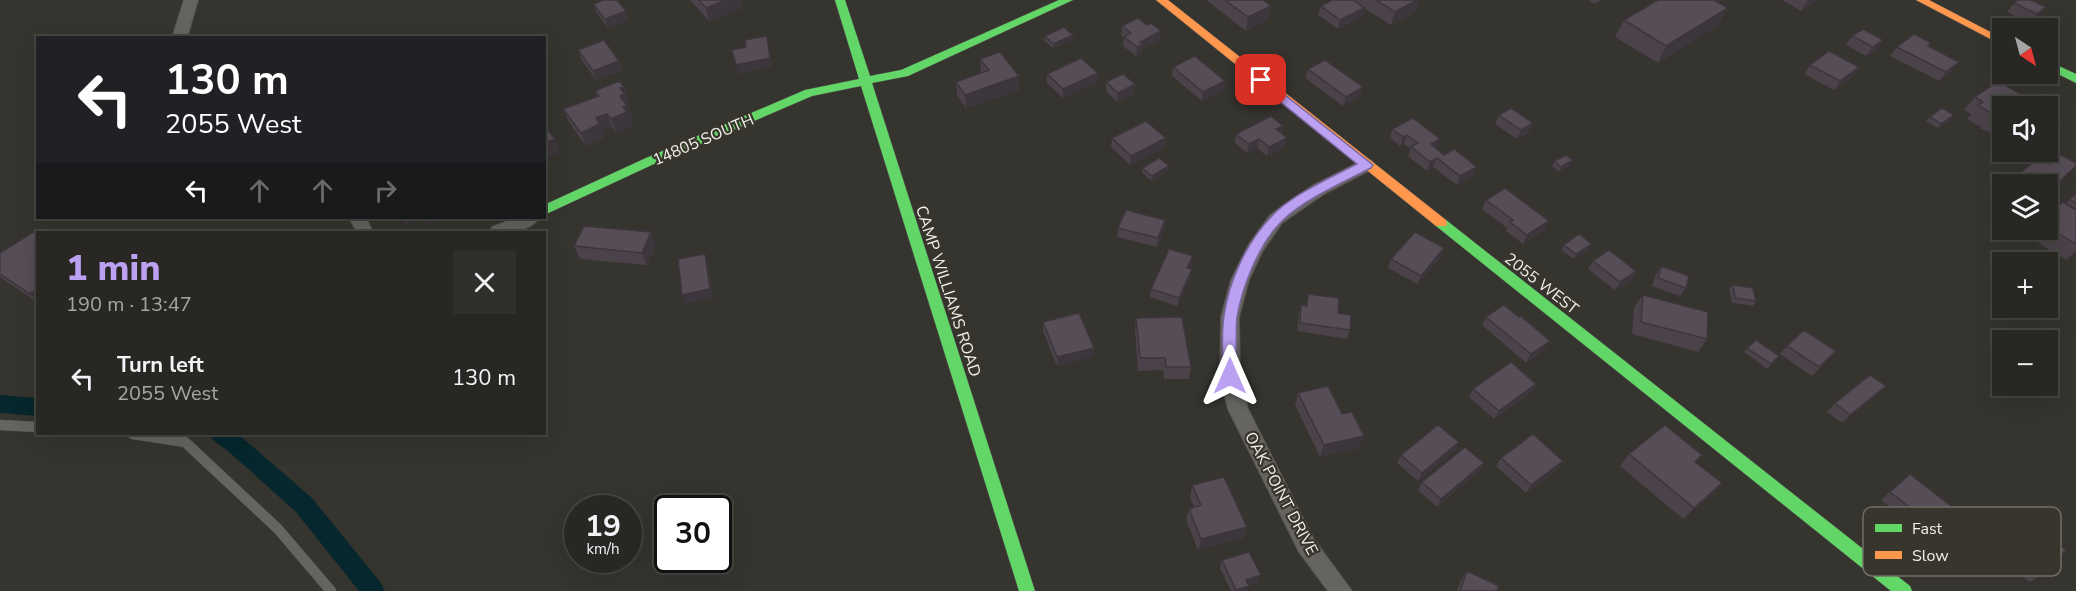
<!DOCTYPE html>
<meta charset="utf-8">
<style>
body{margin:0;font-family:"Nunito Sans",sans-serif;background:#302f2b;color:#f1f3f6;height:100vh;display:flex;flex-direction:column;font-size:22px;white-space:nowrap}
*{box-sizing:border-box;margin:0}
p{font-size:20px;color:#a5a5a6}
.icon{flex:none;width:33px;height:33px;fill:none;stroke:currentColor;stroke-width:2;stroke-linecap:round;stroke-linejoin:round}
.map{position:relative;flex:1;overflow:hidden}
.side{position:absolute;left:36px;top:231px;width:510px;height:204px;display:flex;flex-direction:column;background:#282723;border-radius:0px;box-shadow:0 6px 24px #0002,0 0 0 2px #444441}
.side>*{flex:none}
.banner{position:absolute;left:36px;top:36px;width:510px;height:183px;border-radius:0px;box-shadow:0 6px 24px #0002,0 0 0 2px #444441;background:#202124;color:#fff;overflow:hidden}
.needle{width:39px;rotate:144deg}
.buttons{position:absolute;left:1992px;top:18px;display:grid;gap:12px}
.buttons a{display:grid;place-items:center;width:66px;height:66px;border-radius:0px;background:#282723;box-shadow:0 6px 24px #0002,0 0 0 2px #444441;font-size:30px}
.speed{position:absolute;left:564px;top:495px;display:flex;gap:12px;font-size:30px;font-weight:700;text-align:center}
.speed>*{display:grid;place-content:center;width:78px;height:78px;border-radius:50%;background:#282723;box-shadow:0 6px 24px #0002,0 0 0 2px #444441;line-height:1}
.speed small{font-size:15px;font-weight:400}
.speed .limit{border:3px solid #111;border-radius:9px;background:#fff;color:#111}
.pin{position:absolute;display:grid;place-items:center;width:51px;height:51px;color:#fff;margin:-26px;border-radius:12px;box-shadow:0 3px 9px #0006}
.me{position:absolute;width:66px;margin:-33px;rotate:0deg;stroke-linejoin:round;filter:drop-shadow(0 0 4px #0008)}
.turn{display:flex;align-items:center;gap:21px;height:126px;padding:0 30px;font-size:27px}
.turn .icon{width:78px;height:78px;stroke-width:2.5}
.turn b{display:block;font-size:42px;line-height:51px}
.lanes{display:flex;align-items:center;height:57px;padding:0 30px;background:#0003;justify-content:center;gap:30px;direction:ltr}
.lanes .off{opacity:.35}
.round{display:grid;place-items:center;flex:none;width:63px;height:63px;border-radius:0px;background:#302f2b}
.overview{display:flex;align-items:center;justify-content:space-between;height:102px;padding:0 30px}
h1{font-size:36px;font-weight:800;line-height:45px;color:#bca0f2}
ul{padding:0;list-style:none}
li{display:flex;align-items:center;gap:18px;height:90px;padding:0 30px}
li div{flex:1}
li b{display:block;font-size:22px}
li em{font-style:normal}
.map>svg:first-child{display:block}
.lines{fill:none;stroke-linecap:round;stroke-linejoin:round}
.canal{fill:#06272d;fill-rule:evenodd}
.lane-casing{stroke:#53524e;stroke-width:11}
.street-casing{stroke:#53524e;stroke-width:2}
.fast-casing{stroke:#53524e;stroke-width:1}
.slow-casing{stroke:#53524e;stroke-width:1}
.lane{stroke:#656460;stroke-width:10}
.street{fill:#656460;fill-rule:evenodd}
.fast{fill:#63d668;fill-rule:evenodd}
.slow{fill:#ff974d;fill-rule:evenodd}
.wall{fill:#4b424a}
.shaded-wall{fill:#3d363c}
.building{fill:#574d56;stroke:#3d363c;stroke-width:1.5}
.route{fill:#bca0f2;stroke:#7a689d;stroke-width:1.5}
.labels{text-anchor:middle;stroke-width:4.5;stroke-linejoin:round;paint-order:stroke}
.street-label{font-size:16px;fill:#f1f0ea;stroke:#38352c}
.key{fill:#38352c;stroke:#706d65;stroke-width:1.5}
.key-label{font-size:16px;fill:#f1f0ea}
</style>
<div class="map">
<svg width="2076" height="591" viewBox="0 0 2076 591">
<rect width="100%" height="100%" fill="#35342f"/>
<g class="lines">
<path class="canal" d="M0,395L38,398V416L0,413Z
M211,434H238L312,498L381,583L385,591H359L296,512L228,451L213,440Z"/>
<g class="lane-casing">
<path id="lane" d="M0,425L38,427
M133,434L185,442L278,529L331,591"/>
</g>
<g class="street-casing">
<path id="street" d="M184,0H198L187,38H172Z
M1366,159L1372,161L1374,165L1372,169L1324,194L1282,223L1262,252L1249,280L1239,317L1240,376L1248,409L1313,538L1352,591H1328L1299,552L1228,409L1220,376L1221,317L1231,280L1249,244L1270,215L1312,186Z
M349,218H366L373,232H357Z
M515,218H539C529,233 505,232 490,232L492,227Z"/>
</g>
<g class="fast-casing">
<path id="fast" d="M835,0H845L870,76L901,70L1059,0H1073L908,76L872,83L1035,591H1019L861,86L812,96L654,164L544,215V205L646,158L805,90L859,79Z
M2048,61L2076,74V83L2048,69Z
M1441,218L1446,220L1910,586L1912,591H1891L1436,226L1435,223L1436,220Z"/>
</g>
<g class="slow-casing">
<path id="slow" d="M1156,0H1168L1446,220L1447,223L1446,226H1436Z
M1916,0H1929L2002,38V45Z"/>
</g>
<use href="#lane" class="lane"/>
<use href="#street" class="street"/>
<use href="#fast" class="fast"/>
<use href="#slow" class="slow"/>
</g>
<path class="wall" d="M690,0H740L742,8L709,21Z
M1206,0H1263L1269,19L1246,31Z
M1332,0H1419L1415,12L1391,25L1364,8L1362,17L1338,29L1318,15L1321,6Z
M1588,0H1601L1594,4Z
M1722,0L1718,2L1728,8L1718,25L1658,63L1615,37L1624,20Z
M1782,0H1818L1801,11Z
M2014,3L2046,7L2038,16L2029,23L2007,12Z
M593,4L626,11L629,20L608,28L597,13Z
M1122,26L1160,40L1142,49V53L1136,56L1123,46L1124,38L1121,36Z
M1045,36L1073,39L1053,48L1044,41Z
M1852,36L1883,40L1876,50L1866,56L1846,45Z
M1931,43L1929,46L1952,71L1939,81L1890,56L1897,47Z
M578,50L619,61L622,70L596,80L581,59Z
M980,59L1019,76V90L966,108L957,95L956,82L981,73Z
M1810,65L1859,67L1853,76L1834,90L1804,74Z
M1173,67L1225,81L1224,90L1202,101L1172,76Z
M1308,69L1360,96L1343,106L1305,78Z
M1047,74L1098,82L1063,98L1047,83Z
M1106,82L1134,94L1117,102L1106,91Z
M624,87L628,100L627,101L632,118L630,119L632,126L616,133L612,127L602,131L605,137L586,146L569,122L563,109L597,97L595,91Z
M1975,97L2033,101L2059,110L2053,117L2062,122L2048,137V106H2002V139L1980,128L1981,127L1967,119L1971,114L1964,110Z
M1499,115L1529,132L1517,139L1495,124Z
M1930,117L1950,120L1938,128L1926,121Z
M1392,129L1437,148L1436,149L1473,176L1457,185L1433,167L1427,171L1408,156L1411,149L1404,144L1400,146L1390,138Z
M1236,134H1281L1285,147L1267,156L1257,148L1247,153L1235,143Z
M1112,138H1166L1165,147L1130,165L1111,147Z
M1554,161L1571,165L1559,172L1552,166Z
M1169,166L1168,171L1151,181L1142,172V168Z
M2002,189V207L1991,201Z
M2076,194V251L2066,260L2026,235L2031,230H2048V215L2065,204Z
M1486,200L1545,230L1523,244L1506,231L1507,228L1482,209Z
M1165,220L1164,229L1157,247L1117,237L1118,228Z
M38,235V303L0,277V253Z
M656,245L647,265L580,259L574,246Z
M1564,245L1589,249L1574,259L1561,250Z
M1441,257L1417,284L1388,268L1391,259Z
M1593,261L1636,271L1631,280L1615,290L1588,269Z
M1191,265L1190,269H1192L1190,278L1177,306L1150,297L1151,289Z
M1661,266L1686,288L1680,296L1652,286L1656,274Z
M1733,285L1756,301L1753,306L1732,303L1729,289Z
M1308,294L1350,330L1347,339L1297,331L1299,313L1301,305H1306Z
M1643,295L1707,339L1698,352L1632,334L1634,307Z
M1486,317H1519L1545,349L1526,363L1482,325Z
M1136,318L1191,367L1189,379H1164L1163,370L1138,371L1135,330Z
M1043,322L1094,348V356L1057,366L1043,331Z
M1787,346L1836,351L1812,376L1780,354Z
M1747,348L1779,356L1767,369L1744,352Z
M1536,384L1532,392L1494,419L1469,397L1473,389Z
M1886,386L1877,395L1842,423L1827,412L1835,403Z
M1298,393L1359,448L1320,457L1295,405Z
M1459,442L1455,450L1418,481L1397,463L1401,455Z
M1629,454L1696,463L1722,483L1711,495L1683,519L1620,466Z
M1501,458L1558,469L1526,493L1496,466Z
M1484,463L1479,471L1437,507L1418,490L1422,482Z
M1910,474L1935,520L1930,538L1920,546L1899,529L1908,521L1881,500Z
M1192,485L1247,527L1243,538L1198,550L1186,520L1189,509L1194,507L1190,497Z
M2026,520L2041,575L2030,582L1990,552L2015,528Z
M1222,560L1258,582L1248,586L1247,591H1231L1220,568Z
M1467,571L1497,591H1457L1460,582Z"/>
<path class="shaded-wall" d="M726,0H740L742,8L709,21L706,8Z
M1417,0H1419L1415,12L1391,25L1395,12Z
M1809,0H1818L1801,11L1807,1Z
M1271,6L1269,19L1246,31L1248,17Z
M2046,7L2038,16L2029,23L2037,14Z
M1364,8L1362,17L1338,29L1340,20Z
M1728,8L1718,25L1658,63L1666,46Z
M626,11L629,20L608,28L605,19Z
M1161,31L1160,40L1142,49V53L1136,56L1137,47L1140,42Z
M1073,35V39L1053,48V44Z
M767,36L772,67L738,74L736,65Z
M1883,40L1876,50L1866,56L1873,47Z
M619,61L622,70L596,80L593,71Z
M1959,62L1952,71L1939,81L1946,72Z
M1859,67L1853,76L1834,90L1840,81Z
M1098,73V82L1063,98V89Z
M1019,76V90L966,108L965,95Z
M1225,81L1224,90L1202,101L1203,92Z
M1135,84L1134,94L1117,102L1118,93Z
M624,87L628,100L627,101L632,118L630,119L632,126L616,133L611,119L620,88Z
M1363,87L1360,96L1343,106L1346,97Z
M607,114L612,127L602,131L605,137L586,146L581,133L596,118Z
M1954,115L1950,120L1938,128L1941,124Z
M2062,122L2049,135L2048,137V133L2049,131Z
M1533,123L1529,132L1517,139L1521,130Z
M1283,126L1281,135L1276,129Z
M1407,135L1404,144L1400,146L1403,137Z
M1166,138L1165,147L1130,165L1131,156Z
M1287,138L1285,147L1267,156L1269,147Z
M555,139L560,152L544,159V143Z
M1259,139L1257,148L1247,153L1249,144Z
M1440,139L1437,148L1427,153L1431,144Z
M1437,158L1433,167L1427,171L1430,162Z
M1573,160L1571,165L1559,172L1561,167Z
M1169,166L1168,171L1151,181L1152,176Z
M2076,166L2065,178L2048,194V192Z
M1477,167L1473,176L1457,185L1460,176Z
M401,218H422L405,225Z
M424,218H444L428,224Z
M1165,220L1164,229L1157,247L1158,238Z
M1549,221L1545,230L1523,244L1527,235Z
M651,232L656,245L647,265L642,253Z
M1592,244L1589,249L1574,259L1576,254Z
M1444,248L1441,257L1417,284L1421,276Z
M705,254L708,263L713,298L685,304L682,295Z
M1193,256L1191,265L1186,277L1187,268Z
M1192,269L1190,278L1177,306L1179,298Z
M1636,271L1631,280L1615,290L1620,282Z
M38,289V302L30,294Z
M1550,341L1545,349L1526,363L1531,354Z
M1094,348V356L1057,366V357Z
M1536,384L1532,392L1494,419L1499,411Z
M1886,386L1877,395L1842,423L1850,415Z
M1364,436L1359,448L1320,457L1324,445Z
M1459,442L1455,450L1418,481L1422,473Z
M1563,461L1558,469L1526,493L1531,485Z
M1484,463L1479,471L1437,507L1441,499Z
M1722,483L1711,495L1683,519L1694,508Z
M1247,527L1243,538L1198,550L1201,539Z
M1261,575L1258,582L1243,587L1246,580Z
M1249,586L1247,591H1236V590Z"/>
<path class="building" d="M604,0H617L626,11L605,19L593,4Z
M699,0H726L706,8Z
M1225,0H1263L1271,6L1248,17Z
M1332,0H1353L1364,8L1340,20L1321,6Z
M1376,0H1417L1395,12Z
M1658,0H1714L1728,8L1666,46L1624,20Z
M2018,0H2031L2046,7L2037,14L2014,3Z
M1138,18L1147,25L1151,23L1161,31L1140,42L1143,44L1137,47L1124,37L1131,33L1122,26Z
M1064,27L1073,35L1053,44L1045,36Z
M1863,29L1883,40L1873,47L1852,36Z
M1914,34L1931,43L1928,46L1959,62L1946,72L1897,47Z
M767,36L770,58L736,65L732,50L746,47L745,40Z
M604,40L619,61L593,71L578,50Z
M1829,51L1859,67L1840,81L1810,65Z
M1000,52L1019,76L965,95L956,82L989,70L980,59Z
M1195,56L1225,81L1203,92L1173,67Z
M1081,58L1098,73L1063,89L1047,74Z
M1325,60L1363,87L1346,97L1308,69Z
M1123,74L1135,84L1118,93L1106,82Z
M619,81L624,87L620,88L624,94L620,96L627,105L623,107L627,112L611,119L607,114L596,118L600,124L581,133L563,109L599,96L595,91Z
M1998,81L2033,101L2038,98L2059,110L2050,116L2062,122L2049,131H2048V106H2002V121L1991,115L1993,114L1978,105L1983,102L1975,97Z
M1511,108L1533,123L1521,130L1499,115Z
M1942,108L1954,115L1941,124L1930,117Z
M1271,116L1283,126L1276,129L1287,138L1269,147L1259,139L1249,144L1236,134Z
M1413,118L1440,139L1431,144L1444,155L1454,149L1477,167L1460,176L1437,158L1430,162L1411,147L1418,143L1407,135L1403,137L1392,129Z
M1146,121L1166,138L1131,156L1112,138Z
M544,125L555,139L544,143Z
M1566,155L1573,160L1561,167L1554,161Z
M2061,155L2076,163V166L2048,192V184H2007L2038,158L2050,164Z
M1159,158L1169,166L1152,176L1142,168Z
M1505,188L1549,221L1527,235L1510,222L1513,220L1486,200Z
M2076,194V203L2069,199Z
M2063,202L2076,210V244L2048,228V215Z
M1126,210L1165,220L1158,238L1118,228Z
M584,226L651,232L642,253L574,246Z
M33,232L38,235V289L30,294L0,274V253Z
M1415,232L1444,248L1421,276L1391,259Z
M1579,234L1592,244L1576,254L1564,245Z
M1169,249L1193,256L1187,268L1192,269L1179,298L1151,289Z
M1609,250L1636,271L1620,282L1593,261Z
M705,254L710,289L682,295L678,259Z
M1661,266L1689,276L1686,288L1658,278Z
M1733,285L1753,288L1756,301L1735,298Z
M1308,294L1339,298L1338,313L1351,315L1350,330L1300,323L1301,305L1307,306Z
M1643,295L1708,312L1707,339L1641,322Z
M1504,305L1519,317L1521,316L1550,341L1531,354L1486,317Z
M1079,313L1094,348L1057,357L1043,322Z
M1182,317L1191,367H1166L1165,358H1140L1136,318Z
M1804,330L1836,351L1819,367L1787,346Z
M1756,340L1779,356L1771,364L1747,348Z
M1511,362L1536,384L1499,411L1473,389Z
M1870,375L1886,386L1850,415L1835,403Z
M1328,386L1342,414L1352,412L1364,436L1324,445L1298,393Z
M1438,425L1459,442L1422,473L1401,455Z
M1665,425L1702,455L1695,462L1722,483L1694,508L1629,454Z
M1533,434L1563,461L1531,485L1501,458Z
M1465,447L1484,463L1441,499L1422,482Z
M1910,474L1951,506L1935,520L1944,526L1930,538L1908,522L1917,513L1890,492Z
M1224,477L1247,527L1201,539L1189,509L1201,505L1192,485Z
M2026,520L2066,550L2041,575L2001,544Z
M1249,552L1261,575L1246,580L1249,586L1236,590L1222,560Z
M1467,571L1499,586L1497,591H1460Z"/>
<path class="route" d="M1261,76L1373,165L1371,168C1343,182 1303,200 1281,222C1259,244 1242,287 1237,317C1235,336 1237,357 1237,376L1235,380H1225L1223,376C1223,357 1221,335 1224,316C1229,281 1246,243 1271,217C1288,197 1333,176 1357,164L1257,83L1255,80Z"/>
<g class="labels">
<g class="street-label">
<text transform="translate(703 139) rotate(-23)" y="6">14805 SOUTH</text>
<text transform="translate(1542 283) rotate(38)" y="6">2055 WEST</text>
<text transform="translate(949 291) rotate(72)" y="6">CAMP WILLIAMS ROAD</text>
<text transform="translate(1282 493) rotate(62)" y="6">OAK POINT DRIVE</text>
</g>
</g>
<rect x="1863" y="507" width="198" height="69" rx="9" class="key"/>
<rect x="1875" y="524" width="27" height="8" fill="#63d668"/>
<rect x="1875" y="551" width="27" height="8" fill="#ff974d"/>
<g class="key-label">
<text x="1912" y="534">Fast</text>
<text x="1912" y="561">Slow</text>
</g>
</svg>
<div class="buttons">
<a><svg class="needle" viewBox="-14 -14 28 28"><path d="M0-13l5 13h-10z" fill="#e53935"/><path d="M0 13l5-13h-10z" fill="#a5a5a6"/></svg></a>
<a><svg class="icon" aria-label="sound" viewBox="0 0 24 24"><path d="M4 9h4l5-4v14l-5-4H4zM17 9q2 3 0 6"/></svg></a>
<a><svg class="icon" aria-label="layers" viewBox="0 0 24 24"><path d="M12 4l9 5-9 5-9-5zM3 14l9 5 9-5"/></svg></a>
<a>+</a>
<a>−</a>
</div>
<div class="speed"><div>19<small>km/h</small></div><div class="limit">30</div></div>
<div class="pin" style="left:1261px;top:80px;background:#d93025"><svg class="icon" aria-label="arrive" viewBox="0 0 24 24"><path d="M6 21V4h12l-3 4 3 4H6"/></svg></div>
<svg class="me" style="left:1230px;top:376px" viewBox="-20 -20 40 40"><path d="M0-17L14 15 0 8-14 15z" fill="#bca0f2" stroke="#fff" stroke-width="4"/></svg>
<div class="banner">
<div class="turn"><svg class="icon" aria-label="left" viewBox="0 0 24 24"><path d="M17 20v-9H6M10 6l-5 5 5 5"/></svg><div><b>130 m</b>2055 West</div></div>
<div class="lanes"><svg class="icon" aria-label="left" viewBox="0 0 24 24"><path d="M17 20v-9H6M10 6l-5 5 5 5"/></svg><svg class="icon off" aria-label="ahead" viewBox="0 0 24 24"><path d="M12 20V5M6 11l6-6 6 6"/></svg><svg class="icon off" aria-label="ahead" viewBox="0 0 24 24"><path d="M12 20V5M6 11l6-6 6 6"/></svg><svg class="icon off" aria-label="right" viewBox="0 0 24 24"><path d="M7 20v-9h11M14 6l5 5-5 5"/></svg></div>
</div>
<section class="side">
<div class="overview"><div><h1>1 min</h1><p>190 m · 13:47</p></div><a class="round"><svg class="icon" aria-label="close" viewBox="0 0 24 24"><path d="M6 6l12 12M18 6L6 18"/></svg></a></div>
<ul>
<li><svg class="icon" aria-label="left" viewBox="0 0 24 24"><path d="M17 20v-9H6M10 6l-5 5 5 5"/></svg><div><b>Turn left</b><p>2055 West</p></div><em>130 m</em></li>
</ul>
</section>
</div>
